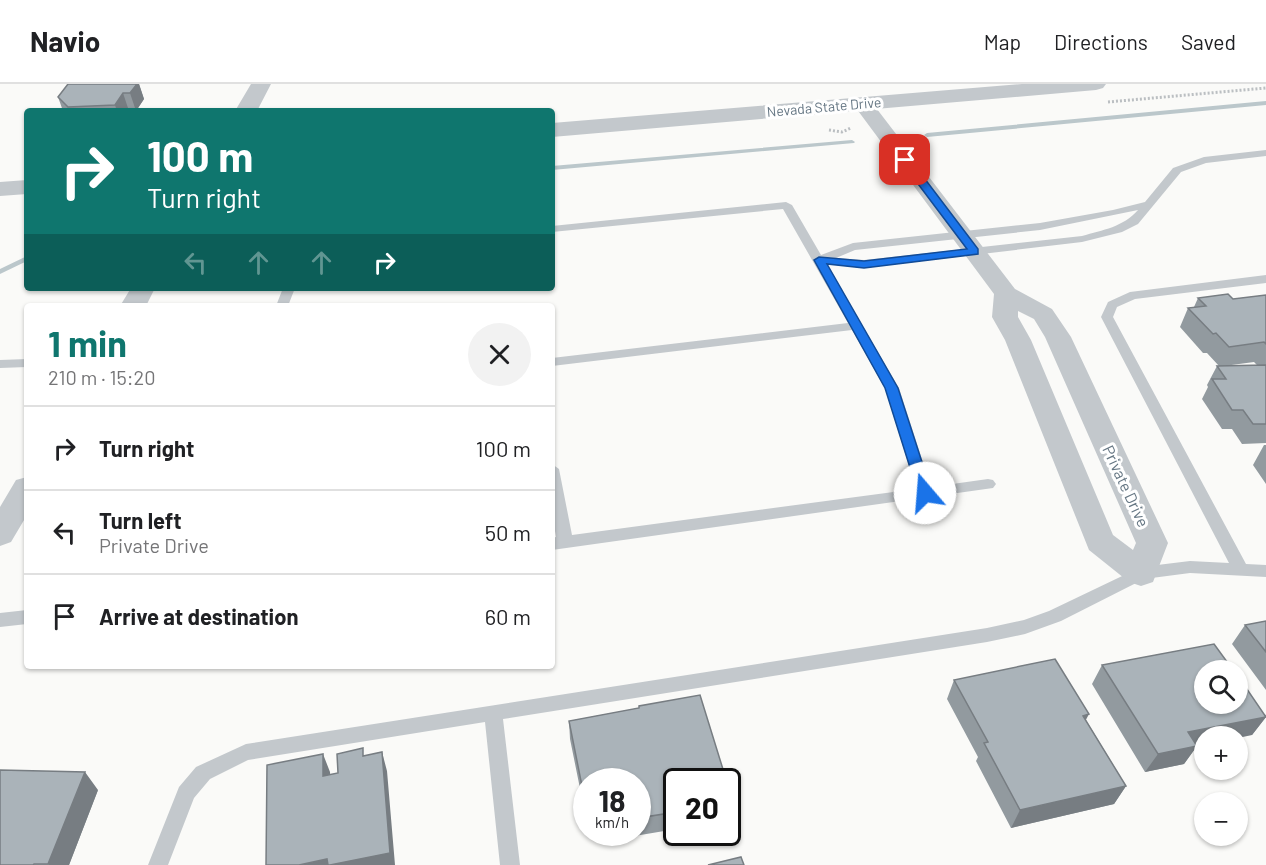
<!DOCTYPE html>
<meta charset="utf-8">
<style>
body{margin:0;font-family:Barlow,sans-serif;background:#f2f2f2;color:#202124;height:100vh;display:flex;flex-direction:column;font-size:22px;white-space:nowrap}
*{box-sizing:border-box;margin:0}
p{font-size:20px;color:#757577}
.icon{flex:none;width:33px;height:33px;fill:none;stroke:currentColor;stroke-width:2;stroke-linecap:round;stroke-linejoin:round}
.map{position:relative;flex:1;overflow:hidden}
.sheet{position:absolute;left:24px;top:219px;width:531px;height:366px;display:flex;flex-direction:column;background:#fff;border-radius:6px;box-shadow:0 2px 4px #0004}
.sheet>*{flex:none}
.guide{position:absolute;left:24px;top:24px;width:531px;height:183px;border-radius:6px;box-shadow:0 2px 4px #0004;background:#0f766e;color:#fff;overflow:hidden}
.controls{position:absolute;left:1194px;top:576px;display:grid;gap:12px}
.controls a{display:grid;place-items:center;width:54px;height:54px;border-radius:50%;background:#fff;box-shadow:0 2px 4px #0004;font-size:30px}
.speed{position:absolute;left:573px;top:684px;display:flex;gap:12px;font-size:30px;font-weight:700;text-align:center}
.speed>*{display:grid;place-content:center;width:78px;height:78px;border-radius:50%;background:#fff;box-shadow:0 2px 4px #0004;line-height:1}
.speed small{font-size:15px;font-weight:400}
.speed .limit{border:3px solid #111;border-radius:9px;background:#fff;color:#111}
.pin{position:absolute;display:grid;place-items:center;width:51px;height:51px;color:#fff;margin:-26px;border-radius:12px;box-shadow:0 3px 9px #0006}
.me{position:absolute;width:66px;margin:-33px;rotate:342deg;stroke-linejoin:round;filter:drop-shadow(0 0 4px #0008)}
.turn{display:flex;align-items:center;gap:21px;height:126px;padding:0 24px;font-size:27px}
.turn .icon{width:78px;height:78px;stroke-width:2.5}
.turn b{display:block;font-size:42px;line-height:51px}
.lanes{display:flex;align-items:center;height:57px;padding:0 24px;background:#0003;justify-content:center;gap:30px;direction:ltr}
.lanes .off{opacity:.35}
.round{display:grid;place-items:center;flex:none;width:63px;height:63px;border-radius:32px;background:#f2f2f2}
.summary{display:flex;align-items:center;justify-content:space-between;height:102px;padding:0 24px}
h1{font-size:36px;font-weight:700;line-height:45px;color:#0f766e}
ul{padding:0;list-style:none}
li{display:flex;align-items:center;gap:18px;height:84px;padding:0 24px;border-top:2px solid #e0e0e0}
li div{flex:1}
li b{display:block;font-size:22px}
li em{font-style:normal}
header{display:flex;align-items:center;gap:36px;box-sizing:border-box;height:84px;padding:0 30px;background:#fff;border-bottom:2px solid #e0e0e0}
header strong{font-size:28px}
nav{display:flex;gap:33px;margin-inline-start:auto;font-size:21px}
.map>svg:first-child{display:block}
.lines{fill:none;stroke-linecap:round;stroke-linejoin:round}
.stream{fill:#bbc7cb;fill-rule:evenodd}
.path{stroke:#bbbfc2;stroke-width:3;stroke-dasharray:2 2;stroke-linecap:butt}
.service{fill:#c3c8cc;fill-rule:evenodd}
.minor{fill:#c3c8cc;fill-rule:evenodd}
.tertiary{fill:#c3c8cc;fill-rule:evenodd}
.wall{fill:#929a9f;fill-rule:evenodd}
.shaded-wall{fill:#777d82}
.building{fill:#aab3b9;stroke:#777d82;stroke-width:1.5}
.route{fill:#1a73e8;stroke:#114b97;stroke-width:1.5}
.labels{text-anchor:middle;stroke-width:6;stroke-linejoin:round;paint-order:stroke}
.far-street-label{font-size:14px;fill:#657683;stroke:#fff}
.street-label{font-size:16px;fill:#657683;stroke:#fff}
</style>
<header>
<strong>Navio</strong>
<nav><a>Map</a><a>Directions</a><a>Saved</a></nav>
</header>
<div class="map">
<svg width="1266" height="781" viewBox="0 0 1266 781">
<rect width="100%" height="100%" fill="#fafaf8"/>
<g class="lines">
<path class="stream" d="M1266,17V21L927,53L924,51L927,49Z
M852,56L855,58L854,59L552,86V82Z
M27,172V177L0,190V185Z"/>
<path class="path" d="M1108,18L1266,4
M829,46L842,48L851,44"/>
<path class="service" d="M1266,66V72L1206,79L1181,88L1138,140L1122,148L1082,158L864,184L826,180L899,304L931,403L988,395L993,396L996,400L993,404L552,466V454L556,453L552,429V380L559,385L572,451L916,405L885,304L852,246L552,282V274L848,239L783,125L552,148V142L786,118L792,121L821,171L853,159L1040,139L1113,126L1145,118L1173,84L1204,73ZM1138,126C1123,143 1103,146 1082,152L864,176L836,174L855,166L1040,146Z
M1266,191V199L1135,215L1117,223L1113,233L1246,480L1266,481V493L1190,489L1144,495L1061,537L1025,550L987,558L503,635L520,781H500L485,638L248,676L210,695L194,714L168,781H148L179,703L196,683L246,660L987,544L1024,536L1049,527L1141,483L1190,477L1229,479L1101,233L1108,218L1130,208Z
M283,204H295L288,222H276Z
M27,275V283L0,284V276Z
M27,526V540L0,543V529Z"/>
<path class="minor" d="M863,14L870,16L1015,205L1052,225L1071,253L1168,459L1153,498L1141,502L1129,498L1089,466L1005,256L992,233L994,210L853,20L856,16ZM1018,227L1034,235L1045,253L1136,459L1133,466L1113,451L1031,256L1018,233Z
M131,204H155L146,222H120Z
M27,393V431L11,458L0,462V423L16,396Z"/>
<path class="tertiary" d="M251,0H271L257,27H235Z
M1022,0H1106L1103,4L1096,6L552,53V39Z
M27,96V110L0,112V98Z"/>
</g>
<path class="wall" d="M139,0L144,15L136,27H63L58,13Z
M1266,211V359L1242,360L1232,345H1222L1202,315L1208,303L1207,301L1217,282H1219L1207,269H1203L1180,243L1188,224L1194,223L1198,214L1233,215ZM1254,278L1257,281L1224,282Z
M1264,361H1266V400L1253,381Z
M1266,537V606L1232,560L1245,541Z
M1102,581L1266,631V633L1252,651L1204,652V661L1197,662L1184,680L1145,688L1092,600Z
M954,596L1086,636L1126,702L1114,720L1011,744L976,677L978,673L947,615Z
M639,622L676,698V745L605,757L603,748H638V698H586V734L570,655L569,637L639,624Z
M98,706L69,781H0Z"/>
<path class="shaded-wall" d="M137,0H139L144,15L136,27L130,9Z
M123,9L129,27H117L115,21Z
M1089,630L1079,649L1083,632Z
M1266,633L1252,651L1238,654V652H1204V661L1197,662L1184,680L1145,688L1158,670L1188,648Z
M382,668L387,687L395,781H330Z
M323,670L330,688L331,710L323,692Z
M85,688L98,706L69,781H49L48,780Z
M1126,702L1114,720L1011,744L1020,726Z
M327,775L330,781H299Z"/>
<path class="building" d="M68,0H137L130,9H123L115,21L68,23L58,13Z
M1228,210L1233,215L1266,211V260L1264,258L1229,263L1216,249L1213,250L1188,224L1206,222L1198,214Z
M1266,281V340H1253L1243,326H1232L1212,295H1226L1217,282Z
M1266,537V568L1245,541Z
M1214,560L1233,586H1204V620H1238V592L1266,633L1188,648L1197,662L1158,670L1102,581Z
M1055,575L1089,630L1083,632L1126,702L1020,726L984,659L988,658L954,596Z
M700,611L726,695L716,698H676V728L638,734V698H586V716L585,717L569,637L639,624V622Z
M363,664V672L382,668L390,769L330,781H328L327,775L299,781H266L267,681L323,670V692L338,689L337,670Z
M0,686L85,688L48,780H34L33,781H0Z
M741,773L744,781H708Z"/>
<path class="route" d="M905,73L909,74L978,165V170L864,184L827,180L898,304L932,409L925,414L918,409L885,304L814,176L819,173L864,177L967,165L900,76Z"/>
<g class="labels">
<g class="far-street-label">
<text transform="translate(824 23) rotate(-5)" y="5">Nevada State Drive</text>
</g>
<g class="street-label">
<text transform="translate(1126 402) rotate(65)" y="6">Private Drive</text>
</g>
</g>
</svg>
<div class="controls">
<a><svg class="icon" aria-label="search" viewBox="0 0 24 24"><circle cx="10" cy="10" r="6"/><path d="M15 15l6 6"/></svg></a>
<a>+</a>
<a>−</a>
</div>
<div class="speed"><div>18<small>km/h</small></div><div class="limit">20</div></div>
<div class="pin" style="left:905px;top:76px;background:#d93025"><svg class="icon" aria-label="arrive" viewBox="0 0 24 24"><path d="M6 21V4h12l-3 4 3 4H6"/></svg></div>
<svg class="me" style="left:925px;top:409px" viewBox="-20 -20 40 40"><circle r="19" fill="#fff"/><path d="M0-13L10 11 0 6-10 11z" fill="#1a73e8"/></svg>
<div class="guide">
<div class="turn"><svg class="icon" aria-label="right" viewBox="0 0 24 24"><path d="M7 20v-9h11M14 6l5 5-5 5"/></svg><div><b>100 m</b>Turn right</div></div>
<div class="lanes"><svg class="icon off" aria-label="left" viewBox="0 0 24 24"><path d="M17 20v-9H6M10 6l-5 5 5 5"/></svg><svg class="icon off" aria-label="ahead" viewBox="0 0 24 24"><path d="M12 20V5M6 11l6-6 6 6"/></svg><svg class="icon off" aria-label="ahead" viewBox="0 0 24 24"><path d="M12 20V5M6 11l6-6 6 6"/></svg><svg class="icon" aria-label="right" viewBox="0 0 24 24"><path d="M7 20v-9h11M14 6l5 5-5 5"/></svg></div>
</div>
<section class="sheet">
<div class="summary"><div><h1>1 min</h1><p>210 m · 15:20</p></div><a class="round"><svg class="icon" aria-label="close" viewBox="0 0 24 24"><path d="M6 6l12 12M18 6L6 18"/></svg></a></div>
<ul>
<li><svg class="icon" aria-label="right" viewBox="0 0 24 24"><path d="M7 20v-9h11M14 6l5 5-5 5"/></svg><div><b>Turn right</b></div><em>100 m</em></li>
<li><svg class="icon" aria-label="left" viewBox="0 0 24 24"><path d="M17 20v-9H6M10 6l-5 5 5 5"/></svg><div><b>Turn left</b><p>Private Drive</p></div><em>50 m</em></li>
<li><svg class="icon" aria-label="arrive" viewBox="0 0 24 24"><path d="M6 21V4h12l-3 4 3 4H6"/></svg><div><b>Arrive at destination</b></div><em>60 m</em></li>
</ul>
</section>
</div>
